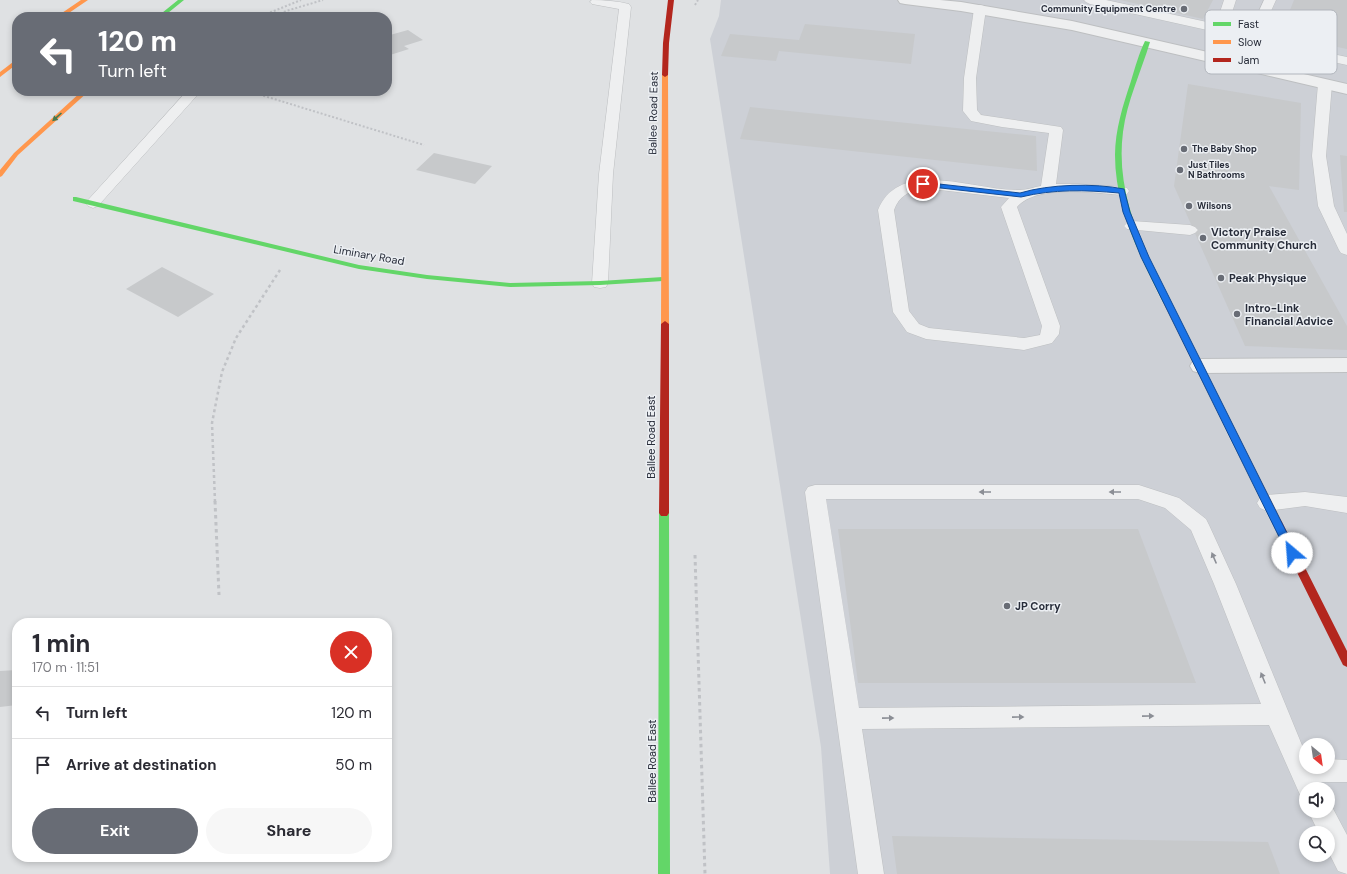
<!DOCTYPE html>
<meta charset="utf-8">
<style>
body{margin:0;font-family:"DM Sans",sans-serif;background:#f7f7f7;color:#2b2b33;height:100vh;display:flex;flex-direction:column;font-size:15px;white-space:nowrap}
*{box-sizing:border-box;margin:0}
p{font-size:13px;color:#7c7c81}
.icon{flex:none;width:22px;height:22px;fill:none;stroke:currentColor;stroke-width:2;stroke-linecap:round;stroke-linejoin:round}
.map{position:relative;flex:1;overflow:hidden}
.side{position:absolute;left:12px;top:618px;width:380px;height:244px;display:flex;flex-direction:column;background:#fff;border-radius:16px;box-shadow:0 2px 6px #0003}
.side>*{flex:none}
.guide{position:absolute;left:12px;top:12px;width:380px;height:84px;border-radius:16px;box-shadow:0 2px 6px #0003;background:#686c75;color:#fff;overflow:hidden}
.needle{width:26px;rotate:151deg}
.fabs{position:absolute;left:1299px;top:738px;display:grid;gap:8px}
.fabs a{display:grid;place-items:center;width:36px;height:36px;border-radius:50%;background:#fff;box-shadow:0 2px 6px #0003;font-size:20px}
.pin{position:absolute;display:grid;place-items:center;width:34px;height:34px;color:#fff;margin:-17px;border:2px solid #fff;border-radius:50%;box-shadow:0 1px 4px #0007}
.me{position:absolute;width:44px;margin:-22px;rotate:333deg;stroke-linejoin:round;filter:drop-shadow(0 0 3px #0008)}
.turn{display:flex;align-items:center;gap:14px;height:84px;padding:0 20px;font-size:18px}
.turn .icon{width:52px;height:52px;stroke-width:2.5}
.turn b{display:block;font-size:28px;line-height:34px}
.round{display:grid;place-items:center;flex:none;width:42px;height:42px;border-radius:21px;background:#f7f7f7}
.summary{display:flex;align-items:center;justify-content:space-between;height:68px;padding:0 20px}
h1{font-size:24px;font-weight:700;line-height:30px}
.cta{display:flex;gap:8px;margin-top:auto;padding:8px 20px}
.cta a{flex:1;height:46px;border-radius:24px;background:#686c75;color:#fff;font-size:16px;font-weight:700;line-height:46px;text-align:center}
.cta a+a{background:#f7f7f7;color:#2b2b33}
ul{padding:0;list-style:none}
li{display:flex;align-items:center;gap:12px;height:52px;padding:0 20px;border-top:1px solid #e1e1e2}
li div{flex:1}
li b{display:block;font-size:15px}
li em{font-style:normal}
.map>svg:first-child{display:block}
.built{fill:#cdd0d6;fill-rule:evenodd}
.building{fill:#c7c9cb}
.lines{fill:none;stroke-linecap:round;stroke-linejoin:round}
.lane-casing{stroke:#bdbfc1;stroke-width:1}
.street-casing{stroke:#bdbfc1;stroke-width:2}
.path-far2{stroke:#c0c2c6;stroke-width:2;stroke-dasharray:2 2;stroke-linecap:butt}
.path-far1{stroke:#c0c2c6;stroke-width:2.5;stroke-dasharray:3 3;stroke-linecap:butt}
.path{stroke:#c0c2c6;stroke-width:3;stroke-dasharray:3.5 3.5;stroke-linecap:butt}
.lane{fill:#eeeff0;fill-rule:evenodd}
.street{fill:#eeeff0;fill-rule:evenodd}
.fast{fill:#63d668;fill-rule:evenodd}
.slow{fill:#ff974d;fill-rule:evenodd}
.jam{fill:#b3261e;fill-rule:evenodd}
.oneway{fill:#43794f}
.oneway2{fill:#8b8e95}
.route{fill:#1a73e8;stroke:#114b97}
.poi-dot{fill:#686c75;stroke:#eceff3;stroke-width:1.5}
.labels{text-anchor:middle;stroke-width:3;stroke-linejoin:round;paint-order:stroke}
.far-poi-label{font-size:9px;font-weight:bold;fill:#282d3a;stroke:#eceff3;text-anchor:start}
.street-label{font-size:11px;fill:#282d3a;stroke:#eceff3}
.poi-label{font-size:11px;font-weight:bold;fill:#282d3a;stroke:#eceff3;text-anchor:start}
.key{fill:#eceff3;stroke:#b1b5bc;stroke-width:1}
.key-label{font-size:11px;fill:#282d3a}
</style>
<div class="map">
<svg width="1347" height="874" viewBox="0 0 1347 874">
<rect width="100%" height="100%" fill="#dfe1e3"/>
<path class="built" d="M721,0H1347V874H830L821,747L710,39L719,16ZM1306,745H1328V767H1306ZM1306,789H1328V811H1306ZM1306,833H1328V855H1306Z"/>
<path class="building" d="M1120,0H1213L1203,19Z
M1294,0H1347V49L1280,35Z
M805,24L915,34L911,64L779,51L776,61L721,56L730,34L799,40Z
M408,30L423,40L404,46L409,49L387,56V33L390,35Z
M1188,84L1301,103L1299,190L1269,186L1347,326V350L1245,346L1174,186Z
M750,107L1036,136L1037,171L740,139Z
M434,153L492,166L475,184L416,170Z
M1340,155L1347,156V212H1344Z
M162,267L214,294L178,317L126,289Z
M838,529H1138L1196,683H858Z
M17,670V705L0,707V671Z
M892,836L1268,842L1280,874H897Z"/>
<g class="lines">
<g class="lane-casing">
<path id="lane" d="M592,0C604,0 617,1 629,4L631,7L613,174L608,283L606,287L600,288L594,287L592,283L599,174L619,9L592,4L590,2Z
M1084,0H1106L1216,24L1224,0H1236L1227,28L1237,33L1241,45L1229,63H1221L1219,60L1229,45L1227,38L1216,32L1090,4L1086,2Z
M1264,0H1276L1266,22L1278,38L1295,46L1347,57V65L1287,52L1270,44L1254,22Z
M980,5L984,6L986,9L976,78L977,110L981,115L1061,127L1063,130L1056,184H1078L1122,187L1127,188L1129,191L1127,194L1122,195C1094,193 1037,184 1017,207L1060,326L1059,334L1052,343L1024,350L926,339L907,332L893,312L878,210C900,156 977,192 1020,190C1027,190 1034,187 1041,186L1049,133L1002,127L971,121L963,111L964,78L974,9L976,6ZM923,188L1009,198L1001,207L1042,326L1040,335L1024,338L929,328L919,324L909,311L894,210C899,196 909,191 923,188Z
M1325,80L1330,81L1332,84L1326,156L1334,206L1347,234V255L1341,253L1339,250L1318,206L1312,156L1318,84L1320,81Z
M187,91H201L98,206L93,208L88,206L85,203L88,200Z
M1132,221L1190,225L1195,227L1198,230L1195,233L1190,235L1127,229L1124,226L1127,223Z
M815,485H1139L1179,498L1206,519L1209,525L1236,584L1306,755V767H1328V759L1347,760V782H1319L1322,789H1306V799L1301,797L1269,725L862,729L884,874H858L805,492L808,487ZM826,499H1138L1165,508L1191,530L1214,584L1261,704L859,708Z
M1305,492L1347,497V513L1305,506L1267,511L1260,508L1257,503L1260,498L1267,495Z
M1328,802L1330,803L1347,835V874L1338,871L1328,851V833H1319L1308,811H1328Z"/>
</g>
<g class="street-casing">
<path id="street" d="M898,0H940L961,2L1072,21L1347,84V94L1072,30L961,11L905,4L900,3Z
M1347,358V372L1200,373L1193,371L1190,366L1193,361L1200,359Z"/>
</g>
<path class="path-far2" d="M695,5L698,0
M259,17L301,0
M273,17L286,11L323,0
M248,91L424,145"/>
<path class="path-far1" d="M215,502L212,423L222,372L236,338L280,270"/>
<path class="path" d="M215,501L219,595
M695,555L705,874"/>
<use href="#lane" class="lane"/>
<use href="#street" class="street"/>
<path class="fast" d="M178,0H184L163,17H157Z
M1145,41L1150,42C1141,72 1127,101 1123,132C1115,194 1143,249 1171,302L1167,304L1163,302C1140,256 1115,208 1115,155C1115,130 1123,105 1131,81C1135,68 1139,53 1145,41Z
M73,197H76L359,265L427,275L510,283L600,281L663,277L667,279L663,281L600,285L510,287L427,279L359,269L73,201Z
M664,509L667,510L669,513L670,874H658L659,513L661,510Z"/>
<path class="slow" d="M81,0H88L63,17H56Z
M17,59V64L0,77V72Z
M665,73L668,75L669,324L665,327L661,324L662,75Z
M82,91H89L18,155L2,176L0,177V170L14,153Z
M1164,300H1170L1171,302L1282,522L1280,525H1274L1272,522L1163,302Z"/>
<path class="jam" d="M668,0H674L669,43L668,75L665,77L662,75L663,43Z
M665,321L669,324V513L667,516H661L659,513L661,324Z
M1277,518L1280,519L1282,522L1347,651V667L1343,665L1272,522L1274,519Z"/>
</g>
<defs><path id="oneway-solid" d="M-6-.8H1V-3.2L6.5 0L1 3.2V.8H-6Z"/></defs>
<use class="oneway" href="#oneway-solid" transform="translate(57 117) rotate(138)"/>
<g class="oneway2">
<use href="#oneway-solid" transform="translate(985 492) rotate(180)"/>
<use href="#oneway-solid" transform="translate(1115 492) rotate(180)"/>
<use href="#oneway-solid" transform="translate(1214 558) rotate(-113)"/>
<use href="#oneway-solid" transform="translate(1263 678) rotate(-112)"/>
<use href="#oneway-solid" transform="translate(1148 716) rotate(-1)"/>
<use href="#oneway-solid" transform="translate(1018 717) rotate(-1)"/>
<use href="#oneway-solid" transform="translate(888 718) rotate(-1)"/>
</g>
<path class="route" d="M921,182L1020,193C1050,184 1094,183 1124,189L1130,212L1149,257L1297,553L1295,555H1288L1287,553L1141,257L1123,212L1119,193C1085,190 1054,189 1021,197L923,186L921,185Z"/>
<g class="poi-dot">
<circle cx="1184" cy="9" r="4"/>
<circle cx="1184" cy="149" r="4"/>
<circle cx="1180" cy="170" r="4"/>
<circle cx="1189" cy="206" r="4"/>
<circle cx="1203" cy="238" r="4"/>
<circle cx="1221" cy="278" r="4"/>
<circle cx="1237" cy="314" r="4"/>
<circle cx="1007" cy="606" r="4"/>
</g>
<g class="labels">
<g class="far-poi-label">
<text x="1176" y="12" text-anchor="end">Community Equipment Centre</text>
<text x="1192" y="152">The Baby Shop</text>
<text x="1188" y="168">Just Tiles<tspan x="1188" dy="10">N Bathrooms</tspan></text>
<text x="1197" y="209">Wilsons</text>
</g>
<g class="street-label">
<text transform="translate(653 113) rotate(-89)" y="4">Ballee Road East</text>
<text transform="translate(369 255) rotate(10)" y="4">Liminary Road</text>
<text transform="translate(651 437) rotate(-90)" y="4">Ballee Road East</text>
<text transform="translate(652 761) rotate(-90)" y="4">Ballee Road East</text>
</g>
<g class="poi-label">
<text x="1211" y="236">Victory Praise<tspan x="1211" dy="13">Community Church</tspan></text>
<text x="1229" y="282">Peak Physique</text>
<text x="1245" y="312">Intro-Link<tspan x="1245" dy="13">Financial Advice</tspan></text>
<text x="1015" y="610">JP Corry</text>
</g>
</g>
<rect x="1205" y="10" width="132" height="64" rx="6" class="key"/>
<rect x="1213" y="22" width="18" height="4" fill="#63d668"/>
<rect x="1213" y="40" width="18" height="4" fill="#ff974d"/>
<rect x="1213" y="58" width="18" height="4" fill="#b3261e"/>
<g class="key-label">
<text x="1238" y="28">Fast</text>
<text x="1238" y="46">Slow</text>
<text x="1238" y="64">Jam</text>
</g>
</svg>
<div class="fabs">
<a><svg class="needle" viewBox="-14 -14 28 28"><path d="M0-13l5 13h-10z" fill="#e53935"/><path d="M0 13l5-13h-10z" fill="#7c7c81"/></svg></a>
<a><svg class="icon" aria-label="sound" viewBox="0 0 24 24"><path d="M4 9h4l5-4v14l-5-4H4zM17 9q2 3 0 6"/></svg></a>
<a><svg class="icon" aria-label="search" viewBox="0 0 24 24"><circle cx="10" cy="10" r="6"/><path d="M15 15l6 6"/></svg></a>
</div>
<div class="pin" style="left:923px;top:184px;background:#d93025"><svg class="icon" aria-label="arrive" viewBox="0 0 24 24"><path d="M6 21V4h12l-3 4 3 4H6"/></svg></div>
<svg class="me" style="left:1292px;top:553px" viewBox="-20 -20 40 40"><circle r="19" fill="#fff"/><path d="M0-13L10 11 0 6-10 11z" fill="#1a73e8"/></svg>
<div class="guide">
<div class="turn"><svg class="icon" aria-label="left" viewBox="0 0 24 24"><path d="M17 20v-9H6M10 6l-5 5 5 5"/></svg><div><b>120 m</b>Turn left</div></div>
</div>
<section class="side">
<div class="summary"><div><h1>1 min</h1><p>170 m · 11:51</p></div><a class="round" style="background:#d93025;color:#fff"><svg class="icon" aria-label="close" viewBox="0 0 24 24"><path d="M6 6l12 12M18 6L6 18"/></svg></a></div>
<ul>
<li><svg class="icon" aria-label="left" viewBox="0 0 24 24"><path d="M17 20v-9H6M10 6l-5 5 5 5"/></svg><div><b>Turn left</b></div><em>120 m</em></li>
<li><svg class="icon" aria-label="arrive" viewBox="0 0 24 24"><path d="M6 21V4h12l-3 4 3 4H6"/></svg><div><b>Arrive at destination</b></div><em>50 m</em></li>
</ul>
<div class="cta"><a>Exit</a><a>Share</a></div>
</section>
</div>
